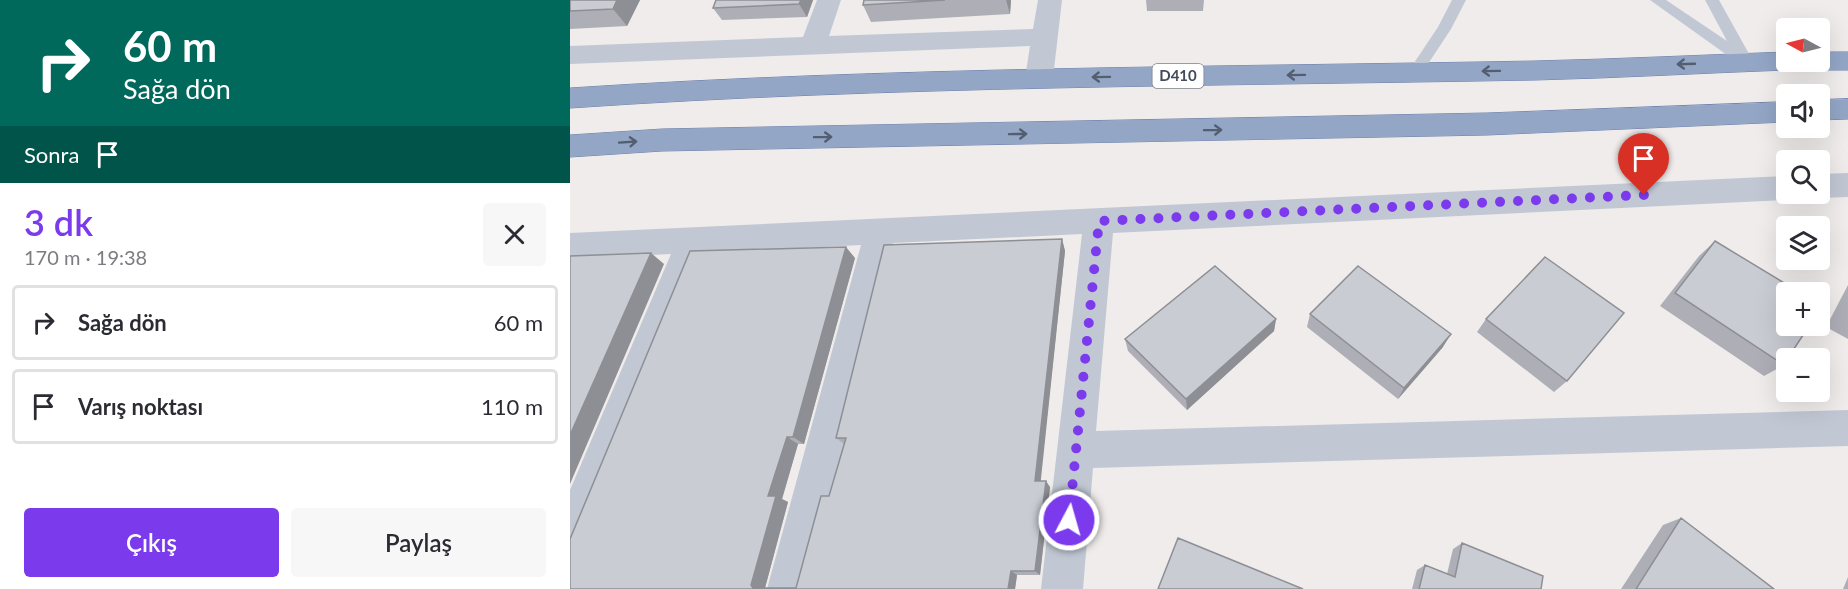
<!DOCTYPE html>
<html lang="tr">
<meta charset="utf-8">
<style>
body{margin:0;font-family:Lato,sans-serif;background:#f7f7f7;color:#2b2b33;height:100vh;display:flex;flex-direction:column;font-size:22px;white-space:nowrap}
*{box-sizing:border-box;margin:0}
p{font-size:20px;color:#7c7c81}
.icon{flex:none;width:33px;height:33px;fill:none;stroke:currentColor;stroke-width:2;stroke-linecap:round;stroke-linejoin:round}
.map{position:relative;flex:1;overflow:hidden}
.panel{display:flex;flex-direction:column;background:#fff;width:570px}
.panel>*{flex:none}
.guide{background:#00695c;color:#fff;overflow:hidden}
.needle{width:39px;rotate:277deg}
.buttons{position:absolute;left:1206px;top:18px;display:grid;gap:12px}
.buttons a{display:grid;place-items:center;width:54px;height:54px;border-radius:6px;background:#fff;box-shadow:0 6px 24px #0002;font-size:30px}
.pin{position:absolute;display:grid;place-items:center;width:51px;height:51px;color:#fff;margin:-62px -26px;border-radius:50% 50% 50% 0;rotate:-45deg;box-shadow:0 0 6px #0007}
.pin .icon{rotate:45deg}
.me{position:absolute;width:66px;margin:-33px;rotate:6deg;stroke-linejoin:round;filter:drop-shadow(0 0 4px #0008)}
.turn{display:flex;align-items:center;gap:21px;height:126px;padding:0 24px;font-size:27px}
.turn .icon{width:78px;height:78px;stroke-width:2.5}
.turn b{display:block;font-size:42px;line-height:51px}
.then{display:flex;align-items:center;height:57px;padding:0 24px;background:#0003;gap:12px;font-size:22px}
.round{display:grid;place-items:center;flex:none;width:63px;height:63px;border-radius:6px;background:#f7f7f7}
.summary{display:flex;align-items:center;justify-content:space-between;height:102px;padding:0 24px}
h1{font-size:36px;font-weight:600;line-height:45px;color:#7c3aed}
.primary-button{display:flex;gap:12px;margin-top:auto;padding:12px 24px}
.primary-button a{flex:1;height:69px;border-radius:6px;background:#7c3aed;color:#fff;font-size:24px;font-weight:600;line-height:69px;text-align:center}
.primary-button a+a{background:#f7f7f7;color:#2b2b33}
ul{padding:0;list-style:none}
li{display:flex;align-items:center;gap:18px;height:75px;margin:0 12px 9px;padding:0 12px;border:3px solid #e1e1e2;border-radius:6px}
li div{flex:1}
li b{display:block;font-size:22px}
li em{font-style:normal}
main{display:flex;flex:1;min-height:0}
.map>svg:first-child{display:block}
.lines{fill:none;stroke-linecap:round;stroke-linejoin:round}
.trunk-casing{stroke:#6c7fa9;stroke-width:1}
.service{fill:#c1c8d4;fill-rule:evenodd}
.minor{fill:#c1c8d4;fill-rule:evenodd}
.trunk{fill:#94a6c6;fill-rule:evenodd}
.wall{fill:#aeafb6}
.shaded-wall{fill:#8d8f94}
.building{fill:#caccd4;stroke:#8d8f94;stroke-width:1.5}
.oneway{stroke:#535e70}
.route{stroke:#7c3aed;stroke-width:10;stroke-dasharray:0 18}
.labels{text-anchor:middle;stroke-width:6;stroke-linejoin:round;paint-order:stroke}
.shield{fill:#fff;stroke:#7b828c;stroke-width:1.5}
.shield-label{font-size:15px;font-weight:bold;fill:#434c5a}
</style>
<main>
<section class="panel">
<div class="guide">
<div class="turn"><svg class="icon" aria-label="right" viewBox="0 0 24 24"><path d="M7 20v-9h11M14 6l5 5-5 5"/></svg><div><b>60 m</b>Sağa dön</div></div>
<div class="then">Sonra<svg class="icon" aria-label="arrive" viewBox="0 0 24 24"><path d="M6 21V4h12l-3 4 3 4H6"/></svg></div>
</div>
<div class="summary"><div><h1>3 dk</h1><p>170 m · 19:38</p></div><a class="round"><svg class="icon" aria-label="close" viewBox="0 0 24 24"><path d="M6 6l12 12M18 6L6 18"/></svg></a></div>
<ul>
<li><svg class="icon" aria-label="right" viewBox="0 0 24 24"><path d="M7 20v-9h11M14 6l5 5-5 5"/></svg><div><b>Sağa dön</b></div><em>60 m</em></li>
<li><svg class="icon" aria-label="arrive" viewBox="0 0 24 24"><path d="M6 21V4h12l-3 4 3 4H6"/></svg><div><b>Varış noktası</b></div><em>110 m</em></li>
</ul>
<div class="primary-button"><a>Çıkış</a><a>Paylaş</a></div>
</section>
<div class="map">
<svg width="1278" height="589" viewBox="0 0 1278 589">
<rect width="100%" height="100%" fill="#efeceb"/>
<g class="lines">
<g class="trunk-casing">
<path id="trunk" d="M1216,52V62H1229L1225,68L1216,70C1133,73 1049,78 965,80C644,86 321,86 0,108V88C321,67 644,67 965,61C1049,59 1133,55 1216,52Z
M1250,52H1278V70H1250L1241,68L1237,62H1250Z
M1278,99V119L1250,120V100Z
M1216,102V122L917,135L92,151L0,157V135L92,129L917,113Z"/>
</g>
<path class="service" d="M882,0H896L881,29L850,76H840L838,72L868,27Z
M1080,0H1096L1157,41L1135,0H1149L1183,61L1181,65H1171Z"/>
<path class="minor" d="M247,0H271L259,36L463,29L468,0H492L483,78L479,85L469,88L459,85L455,78L460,46L0,64V46L233,37Z
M1278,173V197L1250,198L1239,194H1250V174Z
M1216,176V194H1228L1227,196L1216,200L543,233L526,431L1278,410V446L523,468L513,589H471L512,234L323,243L239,589H197L291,245L134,253L14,551L0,557V490L101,254L0,259V233Z"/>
<use href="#trunk" class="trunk"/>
</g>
<path class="wall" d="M0,0H70L57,26L0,29Z
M146,0H243L237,17L152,20L143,8Z
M294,0H441L440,14L301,22L293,5Z
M576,0H634L633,11H577Z
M492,239L495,251L470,481L480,487L470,575H447L445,589H0L285,258L234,444H228L212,499L218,502L195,588H226L259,496L274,444L266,438Z
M1145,241L1214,365L1194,376L1090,306L1129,256Z
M1278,285V339L1256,327Z
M740,314L873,347L828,399L737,327Z
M706,319L704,331L617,410L558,351L555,339Z
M916,319L997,381L984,392L907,332Z
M1111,518L1204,589H1051L1093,525Z
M892,543L971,589H842L847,570L855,565L877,574L883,549Z
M1278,577V589H1273Z"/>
<path class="shaded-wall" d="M47,0H70L57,26L43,9Z
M231,0H243L237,17L229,4Z
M436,0H441L440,14Z
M492,239L495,251L470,488L465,481Z
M276,247L285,258L234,444L223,437Z
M81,253L94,264L0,484V435Z
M706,319L704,331L617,410L616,399Z
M881,334L873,347L828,399L834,388Z
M217,437L228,444L212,499L218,502L195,588H183L181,585L198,496Z
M476,481L480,487L470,575L465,571Z
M441,571L447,575L445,589H438Z"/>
<path class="building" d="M0,0H47L43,9L0,11Z
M146,0H231L229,4L143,8Z
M294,0H375L293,5Z
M492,239L465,481H476L465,571H441L438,589H0V539L120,251L276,247L223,437H217L198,496H206L181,585L183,588H226L251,496H259L276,438H266L314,245Z
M1145,241L1229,292H1216V326H1239L1218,358H1216V361L1214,365L1105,293Z
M81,253L0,435V256Z
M975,257L1054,313L997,381L916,319Z
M645,266L706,319L616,399L555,339Z
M788,266L881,334L834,388L740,314Z
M1111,518L1204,589H1066Z
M608,538L733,589H588Z
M892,543L973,576L971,589H849L855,565L885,577Z"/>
<defs><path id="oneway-shaft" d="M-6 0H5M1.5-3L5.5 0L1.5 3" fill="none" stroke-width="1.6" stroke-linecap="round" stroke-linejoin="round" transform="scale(1.5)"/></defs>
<g class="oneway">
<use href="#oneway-shaft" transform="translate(1116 64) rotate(178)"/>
<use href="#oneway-shaft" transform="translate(921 71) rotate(179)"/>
<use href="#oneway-shaft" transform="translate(726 75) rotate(179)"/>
<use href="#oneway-shaft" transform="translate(531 77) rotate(179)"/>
<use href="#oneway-shaft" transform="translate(643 130) rotate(-1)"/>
<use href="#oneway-shaft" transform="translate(448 134) rotate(-1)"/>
<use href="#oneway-shaft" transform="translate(253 137) rotate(-1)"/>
<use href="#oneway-shaft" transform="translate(58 142) rotate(-4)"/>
</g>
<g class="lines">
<path class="route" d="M499,520L529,221L1074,195"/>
</g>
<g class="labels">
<rect class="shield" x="582.5" y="64" width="51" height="24" rx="4.5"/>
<g class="shield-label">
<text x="608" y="81">D410</text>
</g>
</g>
</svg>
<div class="buttons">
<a><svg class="needle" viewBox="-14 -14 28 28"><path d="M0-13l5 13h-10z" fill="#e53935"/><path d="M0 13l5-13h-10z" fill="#7c7c81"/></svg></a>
<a><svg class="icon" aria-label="sound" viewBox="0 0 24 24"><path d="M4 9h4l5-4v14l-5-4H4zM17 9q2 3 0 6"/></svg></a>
<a><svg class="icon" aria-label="search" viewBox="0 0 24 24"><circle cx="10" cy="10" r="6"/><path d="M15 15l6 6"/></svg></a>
<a><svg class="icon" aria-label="layers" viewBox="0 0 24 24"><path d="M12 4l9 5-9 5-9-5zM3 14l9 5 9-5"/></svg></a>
<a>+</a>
<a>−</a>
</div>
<div class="pin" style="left:1074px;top:195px;background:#d93025"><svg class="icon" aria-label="arrive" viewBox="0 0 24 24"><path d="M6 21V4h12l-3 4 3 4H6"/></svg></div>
<svg class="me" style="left:499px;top:520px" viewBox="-20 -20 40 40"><circle r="17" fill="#7c3aed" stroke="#fff" stroke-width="3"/><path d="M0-11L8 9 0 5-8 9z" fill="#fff"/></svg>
</div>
</main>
